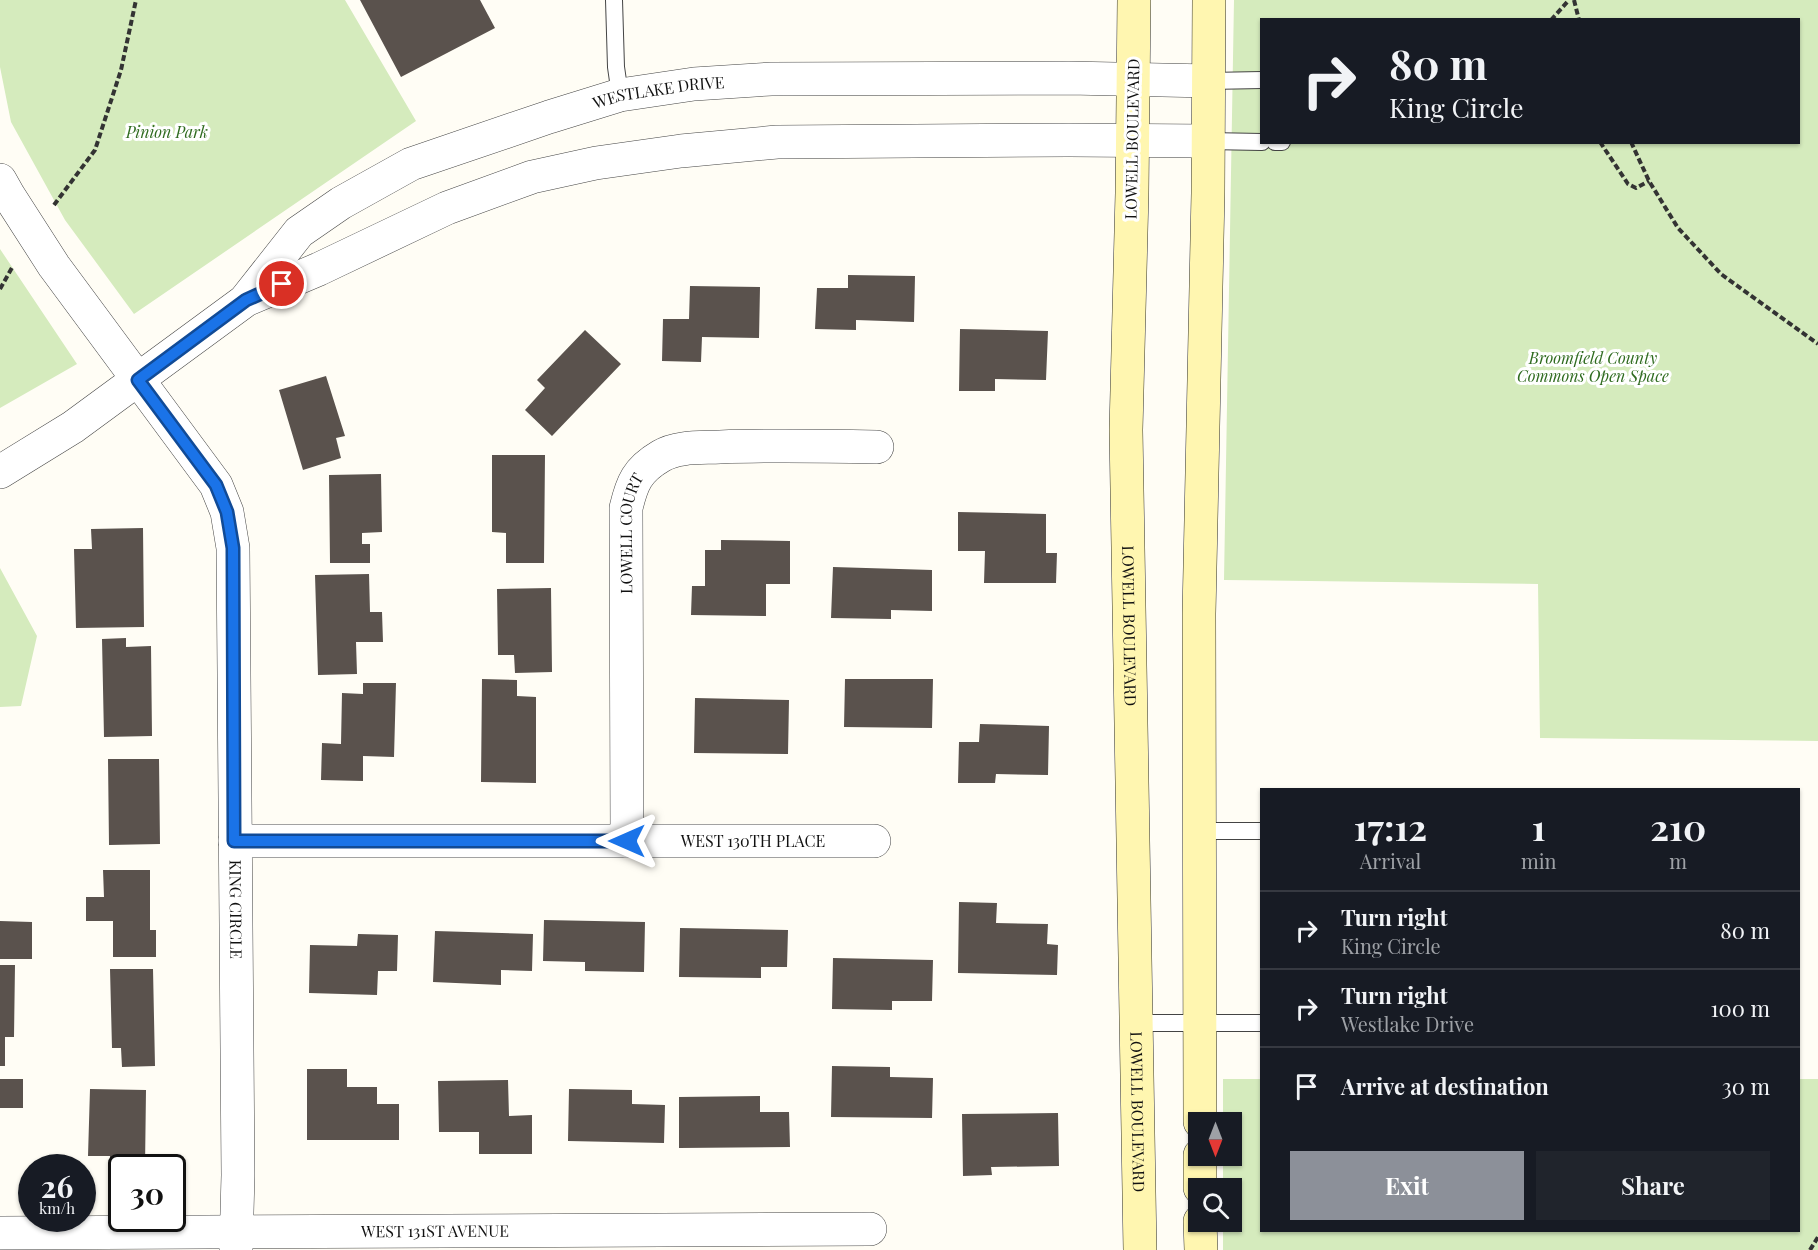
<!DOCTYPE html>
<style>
body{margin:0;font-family:"Playfair Display",serif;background:#20242c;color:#f1f3f6;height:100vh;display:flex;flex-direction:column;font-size:22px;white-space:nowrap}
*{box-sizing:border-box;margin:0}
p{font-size:20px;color:#9ea1a6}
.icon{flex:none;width:33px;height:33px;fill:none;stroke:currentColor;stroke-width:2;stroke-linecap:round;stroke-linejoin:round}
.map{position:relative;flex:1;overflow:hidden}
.sheet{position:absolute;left:1260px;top:788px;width:540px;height:444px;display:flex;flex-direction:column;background:#171b24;border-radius:0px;box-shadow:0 2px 4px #0004}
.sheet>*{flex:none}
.top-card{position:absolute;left:1260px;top:18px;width:540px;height:126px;border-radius:0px;box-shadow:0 2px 4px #0004;background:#171b24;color:#f1f3f6;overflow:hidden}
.needle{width:39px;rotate:180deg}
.buttons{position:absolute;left:1188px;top:1112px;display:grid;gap:12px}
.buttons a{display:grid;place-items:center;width:54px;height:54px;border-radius:0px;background:#171b24;box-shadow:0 2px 4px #0004;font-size:30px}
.speed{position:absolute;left:18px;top:1154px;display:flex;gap:12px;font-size:30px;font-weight:700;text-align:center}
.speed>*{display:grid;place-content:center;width:78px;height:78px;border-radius:50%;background:#171b24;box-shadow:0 2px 4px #0004;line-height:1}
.speed small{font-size:15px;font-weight:400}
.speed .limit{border:3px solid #111;border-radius:9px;background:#fff;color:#111}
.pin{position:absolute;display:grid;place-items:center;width:51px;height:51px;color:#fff;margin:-26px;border:3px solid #fff;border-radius:50%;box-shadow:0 2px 6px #0007}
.me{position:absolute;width:66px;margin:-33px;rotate:270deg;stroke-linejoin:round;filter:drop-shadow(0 0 4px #0008)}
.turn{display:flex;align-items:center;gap:21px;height:126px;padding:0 30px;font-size:27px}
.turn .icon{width:78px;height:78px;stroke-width:2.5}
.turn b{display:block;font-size:42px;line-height:51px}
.eta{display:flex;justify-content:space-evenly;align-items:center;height:102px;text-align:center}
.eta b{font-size:36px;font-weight:700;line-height:42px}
.primary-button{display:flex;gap:12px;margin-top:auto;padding:12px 30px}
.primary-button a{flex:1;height:69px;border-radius:0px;background:#8c9099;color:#fff;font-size:24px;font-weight:700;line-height:69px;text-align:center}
.primary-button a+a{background:#20242c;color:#f1f3f6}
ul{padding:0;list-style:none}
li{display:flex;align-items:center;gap:18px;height:78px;padding:0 30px;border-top:2px solid #363941}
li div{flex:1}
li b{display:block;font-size:22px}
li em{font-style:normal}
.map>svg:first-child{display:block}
.green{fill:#d5ebbd;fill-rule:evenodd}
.building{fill:#5a524d}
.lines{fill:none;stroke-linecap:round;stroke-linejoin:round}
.service-casing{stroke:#444;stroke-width:18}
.minor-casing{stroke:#444;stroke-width:34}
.tertiary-casing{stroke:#444;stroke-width:34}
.secondary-casing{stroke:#333;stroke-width:34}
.path{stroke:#333;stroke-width:4;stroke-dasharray:6 3;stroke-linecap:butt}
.service{stroke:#fff;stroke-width:16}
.minor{stroke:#fff;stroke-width:33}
.tertiary{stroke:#fff;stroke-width:33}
.secondary{stroke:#fff6b0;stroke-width:33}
.route-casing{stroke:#114b97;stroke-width:15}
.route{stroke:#1a73e8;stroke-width:10}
.labels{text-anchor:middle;stroke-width:6;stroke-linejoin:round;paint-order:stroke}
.street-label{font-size:16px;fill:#111;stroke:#fff}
.park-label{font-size:16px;font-style:italic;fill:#2f6b1f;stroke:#fff}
</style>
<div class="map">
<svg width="1818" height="1250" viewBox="0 0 1818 1250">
<rect width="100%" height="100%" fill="#fffdf5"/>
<path class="green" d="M0,0H345L416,121L134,314L65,220L11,122L0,67Z
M1234,0H1818V741L1540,738L1538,584L1224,580ZM1262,20H1798V142H1262Z
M0,249L77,364L0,408Z
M0,568L37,636L21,706L0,707Z
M1223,1079H1261L1262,1230H1798L1799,1079H1818V1250H1223V1221H1232V1188H1223V1155H1232V1122H1223Z"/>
<path class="building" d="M360,0H480L495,28L401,77Z
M848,275L915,276L914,322L856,320V330L815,329L817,288H848Z
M690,286L760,287L759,338L702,337L701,362L662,361L663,319H689Z
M960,329L1048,331L1046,380L995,379V391H959Z
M585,330L621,364L552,436L525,410L545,388L537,380Z
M326,376L345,436L336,438L341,458L303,470L279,390Z
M492,455H545L544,563H506V533L492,532Z
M381,474L382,532L362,533V544H370V563H330L329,475Z
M958,512L1046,514V553H1057L1056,583H984L985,551H958Z
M143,528L144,627L76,628L74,549H92L91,529Z
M721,540L790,541V584H766V616L691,615L692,586H705V550H721Z
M833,567L932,570V611L891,610V619L831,618Z
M369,574L370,612H382L383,642H356L357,674L318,675L315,575Z
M551,588L552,672L515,673L514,655H498L497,589Z
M126,638V647L151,646L152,736L104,737L102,639Z
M482,679L517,680V696L536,697V783L481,782Z
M845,679H933L932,728L844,727Z
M363,683H396L394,757L363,756V781L321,780L322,743L341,744L342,693L363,694Z
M695,698L789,700L788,754L694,753Z
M980,724L1049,726L1048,775L996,774L995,783H958L959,742H979Z
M108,759H159L160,844L109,845Z
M103,870H150V930H156V957H113V921H86V897H104Z
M959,902L997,903L996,923L1048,924L1047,944L1058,945L1057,975L958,973Z
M544,920L645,922L644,972L585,971V962L543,961Z
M0,921L32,922V959H0Z
M680,928L788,930L787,967H761V978L679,977Z
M435,931L533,934L532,971L501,970V985L433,982Z
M358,934L398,935L397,971H378L377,995L309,993L310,945L357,946Z
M833,958L933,960L932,1001H892V1010L832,1009Z
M0,965H15L14,1037H5V1066H0Z
M110,969H153L155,1066L122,1067L121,1048H112Z
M832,1066L890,1067V1077L933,1078L932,1118L831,1117Z
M307,1069H347V1087H377V1104H399V1140H307Z
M0,1079H23V1108H0Z
M508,1080L509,1116L532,1115V1154H479V1132H439L438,1081Z
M90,1089L146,1090L145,1167H122V1178H109L110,1156H88Z
M569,1089L632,1090V1104L665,1105L664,1143L568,1141Z
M760,1096V1112H789L790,1147L679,1148V1097Z
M1058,1113L1059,1166L991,1167L992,1175L963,1176L962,1114Z"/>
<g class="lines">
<g class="service-casing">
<path id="service" d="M614,0L616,67L620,95
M1209,81L1262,80
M1208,141L1262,142
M1275,142H1282
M1200,831H1262
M1137,1023H1262"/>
</g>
<g class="minor-casing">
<g id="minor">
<path id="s1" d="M0,180L9,196L54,266L216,485L227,512L233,548L238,1175L236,1250"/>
<path id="s2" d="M235,841H874"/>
<path id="s3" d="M627,841L626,508C632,483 637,470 661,456C678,446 701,448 720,447C772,445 825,446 877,447"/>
<path id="s4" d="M0,1233L870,1229"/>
</g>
</g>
<g class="tertiary-casing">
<g id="tertiary">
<path id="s5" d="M247,298L299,232L341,203L411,164L549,117L620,95L694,84L771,79L1069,78L1209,81"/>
<path d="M0,472L73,427L246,300L319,269L447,208L532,177L596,163L681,151L777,142L1069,140L1208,141"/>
</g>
</g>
<g class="secondary-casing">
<g id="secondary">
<path id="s6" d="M1134,0L1132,193L1126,430L1140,1250"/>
<path d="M1200,1122L1199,614L1208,193L1209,0"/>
<path d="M1200,1155V1188"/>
<path d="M1200,1221L1201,1250"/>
</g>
</g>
<path class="path" d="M1574,0L1579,20
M1551,20L1569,0
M1600,142L1628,184L1636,188L1649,181
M1631,142L1649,181L1678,228L1721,274L1818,344
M54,205L95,150L121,70L136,0
M0,289L13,266
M1810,1250L1818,1237"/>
<use href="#service" class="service"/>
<use href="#minor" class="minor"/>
<use href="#tertiary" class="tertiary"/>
<use href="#secondary" class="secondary"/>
</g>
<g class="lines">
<g class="route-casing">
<path id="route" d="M282,284L246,300L138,380L216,485L227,512L233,548L234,841H627"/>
</g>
<use href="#route" class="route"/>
</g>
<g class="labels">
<g class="street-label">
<text dy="6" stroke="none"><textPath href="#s5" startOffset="474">WESTLAKE DRIVE</textPath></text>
<text transform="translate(1132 139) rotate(-89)" y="6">LOWELL BOULEVARD</text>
<text dy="6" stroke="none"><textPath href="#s3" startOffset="308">LOWELL COURT</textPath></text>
<text dy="6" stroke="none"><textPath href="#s6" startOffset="626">LOWELL BOULEVARD</textPath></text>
<text dy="6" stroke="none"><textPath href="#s2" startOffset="518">WEST 130TH PLACE</textPath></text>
<text dy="6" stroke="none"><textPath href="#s1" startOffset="801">KING CIRCLE</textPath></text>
<text dy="6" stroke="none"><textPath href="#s6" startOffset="1112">LOWELL BOULEVARD</textPath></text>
<text dy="6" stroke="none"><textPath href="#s4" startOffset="435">WEST 131ST AVENUE</textPath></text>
</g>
<g class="park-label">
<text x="167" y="138">Pinion Park</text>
<text x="1593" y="364">Broomfield County<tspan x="1593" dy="18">Commons Open Space</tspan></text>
</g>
</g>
</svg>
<div class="buttons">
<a><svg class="needle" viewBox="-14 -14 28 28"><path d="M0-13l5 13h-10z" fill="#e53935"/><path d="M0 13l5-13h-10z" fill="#9ea1a6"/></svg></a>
<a><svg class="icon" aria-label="search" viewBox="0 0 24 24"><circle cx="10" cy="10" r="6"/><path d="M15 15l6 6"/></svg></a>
</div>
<div class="speed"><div>26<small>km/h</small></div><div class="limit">30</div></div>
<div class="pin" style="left:282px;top:284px;background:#d93025"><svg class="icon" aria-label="arrive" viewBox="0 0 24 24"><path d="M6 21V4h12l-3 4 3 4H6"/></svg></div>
<svg class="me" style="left:627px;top:841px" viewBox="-20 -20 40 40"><path d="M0-17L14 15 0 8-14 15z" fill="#1a73e8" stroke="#fff" stroke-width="4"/></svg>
<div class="top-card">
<div class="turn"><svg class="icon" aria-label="right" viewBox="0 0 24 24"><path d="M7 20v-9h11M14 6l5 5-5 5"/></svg><div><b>80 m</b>King Circle</div></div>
</div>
<section class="sheet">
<div class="eta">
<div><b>17:12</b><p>Arrival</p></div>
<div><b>1</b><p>min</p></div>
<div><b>210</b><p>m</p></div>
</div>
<ul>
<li><svg class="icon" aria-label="right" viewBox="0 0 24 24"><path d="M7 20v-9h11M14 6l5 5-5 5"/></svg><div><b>Turn right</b><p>King Circle</p></div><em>80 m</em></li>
<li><svg class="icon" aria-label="right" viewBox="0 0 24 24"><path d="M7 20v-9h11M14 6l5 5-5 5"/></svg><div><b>Turn right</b><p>Westlake Drive</p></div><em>100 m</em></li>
<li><svg class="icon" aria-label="arrive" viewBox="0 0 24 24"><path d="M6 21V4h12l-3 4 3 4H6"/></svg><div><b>Arrive at destination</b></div><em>30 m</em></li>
</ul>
<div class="primary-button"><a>Exit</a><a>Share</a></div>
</section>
</div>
